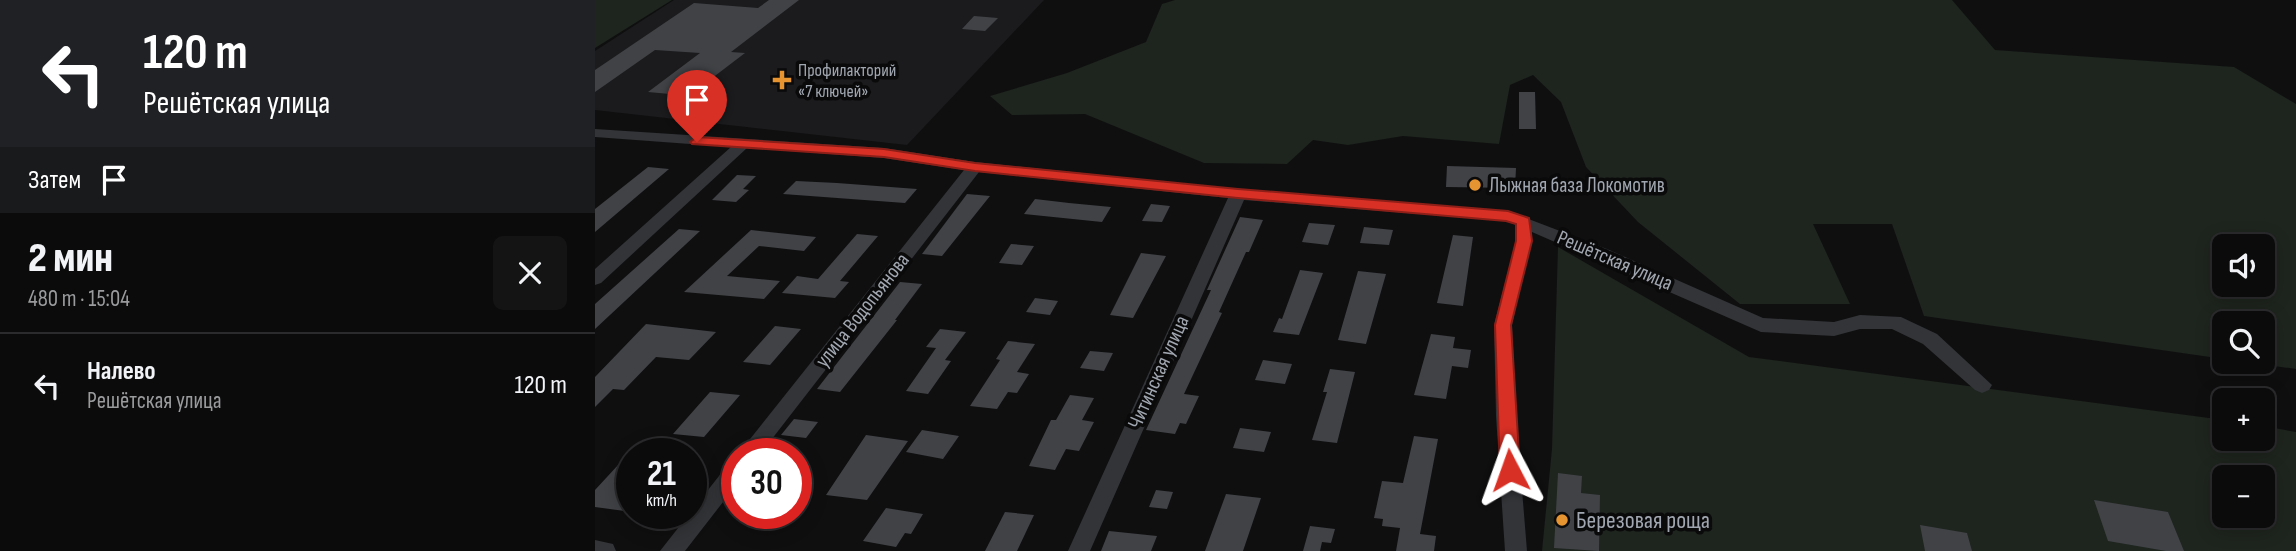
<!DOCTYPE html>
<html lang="ru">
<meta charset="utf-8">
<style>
body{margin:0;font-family:"Sofia Sans Condensed",sans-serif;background:#141415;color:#f1f3f6;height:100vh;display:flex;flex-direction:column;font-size:26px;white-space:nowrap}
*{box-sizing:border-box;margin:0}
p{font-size:23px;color:#9a9b9d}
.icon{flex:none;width:38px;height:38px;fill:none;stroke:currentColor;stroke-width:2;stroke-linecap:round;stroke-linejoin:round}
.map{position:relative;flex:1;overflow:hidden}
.sheet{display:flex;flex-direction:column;background:#0b0b0c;width:595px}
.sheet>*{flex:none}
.banner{background:#202124;color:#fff;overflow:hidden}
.buttons{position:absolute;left:1617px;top:234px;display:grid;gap:14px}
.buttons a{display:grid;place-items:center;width:63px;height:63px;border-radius:10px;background:#0b0b0c;box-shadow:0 4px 18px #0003,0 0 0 2px #2b2b2d;font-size:35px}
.speed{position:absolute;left:21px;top:438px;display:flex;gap:14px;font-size:35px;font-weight:700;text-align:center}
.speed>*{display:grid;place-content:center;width:91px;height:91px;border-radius:50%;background:#0b0b0c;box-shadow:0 4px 18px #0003,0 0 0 2px #2b2b2d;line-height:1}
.speed small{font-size:18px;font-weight:400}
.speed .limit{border:10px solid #d22;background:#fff;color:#111}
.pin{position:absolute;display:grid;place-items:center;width:60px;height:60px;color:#fff;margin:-72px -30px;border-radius:50% 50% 50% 0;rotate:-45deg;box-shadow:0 0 7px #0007}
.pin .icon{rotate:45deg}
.me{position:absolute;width:77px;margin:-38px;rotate:356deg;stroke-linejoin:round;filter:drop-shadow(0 0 5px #0008)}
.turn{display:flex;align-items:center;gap:24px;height:147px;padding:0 28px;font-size:32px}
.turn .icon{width:91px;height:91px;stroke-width:2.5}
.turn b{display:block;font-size:49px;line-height:60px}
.then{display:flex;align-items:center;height:66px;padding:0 28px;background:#0003;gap:14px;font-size:26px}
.round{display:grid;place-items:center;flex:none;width:74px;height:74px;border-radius:10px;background:#141415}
.overview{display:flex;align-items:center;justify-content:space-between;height:119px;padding:0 28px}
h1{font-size:42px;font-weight:800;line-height:52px}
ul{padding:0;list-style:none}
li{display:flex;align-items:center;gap:21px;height:105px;padding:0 28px;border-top:2px solid #2b2b2d}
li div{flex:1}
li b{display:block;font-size:26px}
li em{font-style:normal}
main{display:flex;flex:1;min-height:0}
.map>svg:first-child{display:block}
.built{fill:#1b1b1d}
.green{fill:#1e241e;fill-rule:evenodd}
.building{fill:#404246}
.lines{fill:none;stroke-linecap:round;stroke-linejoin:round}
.minor{fill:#323437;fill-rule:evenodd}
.route{fill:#d93025;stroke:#8d1f18;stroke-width:2}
.poi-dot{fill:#e69431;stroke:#0a0a0b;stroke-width:2.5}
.labels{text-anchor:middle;stroke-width:7;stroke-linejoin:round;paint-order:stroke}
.far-poi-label{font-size:18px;fill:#a1a7b0;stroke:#0a0a0b;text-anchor:start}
.poi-label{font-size:21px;fill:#a1a7b0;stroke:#0a0a0b;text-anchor:start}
.street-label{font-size:21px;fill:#a1a7b0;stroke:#0a0a0b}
.near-poi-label{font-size:24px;fill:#a1a7b0;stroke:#0a0a0b;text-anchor:start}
</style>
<main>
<section class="sheet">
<div class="banner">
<div class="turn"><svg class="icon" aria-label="left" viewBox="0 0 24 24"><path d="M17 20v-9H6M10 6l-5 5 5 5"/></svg><div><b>120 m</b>Решётская улица</div></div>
<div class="then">Затем<svg class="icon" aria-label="arrive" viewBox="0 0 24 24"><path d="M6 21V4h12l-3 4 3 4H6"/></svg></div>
</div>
<div class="overview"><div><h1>2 мин</h1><p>480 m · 15:04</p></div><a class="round"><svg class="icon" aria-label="close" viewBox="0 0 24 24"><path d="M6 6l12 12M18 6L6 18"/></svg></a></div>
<ul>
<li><svg class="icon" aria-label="left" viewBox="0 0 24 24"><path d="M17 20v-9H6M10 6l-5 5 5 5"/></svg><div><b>Налево</b><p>Решётская улица</p></div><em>120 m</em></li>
</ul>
</section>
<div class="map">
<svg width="1701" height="551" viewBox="0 0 1701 551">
<rect width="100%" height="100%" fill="#0f0f10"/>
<path class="built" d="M79,0H449L312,145L0,110V51Z"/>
<path class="green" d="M0,0H77L0,48Z
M580,0H1357L1400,50L1639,67L1701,104V369L1651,362H1668V324H1629V359L1329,316L1297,224H1218L1255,304H1145L1043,222L991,167L966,102L938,75L915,85L904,144L808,136L753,145L718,140L692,164L609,163L490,114L417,115L395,96L472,73L551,42L567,4ZM1629,247H1668V285H1629Z
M963,247L1154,357L1629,420V439H1668V426L1701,432V551H947L957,449ZM1629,478H1668V516H1629Z"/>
<path class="building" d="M174,0H204L136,52L150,53L108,85L100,84L86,95L53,92L105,53L60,50L0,92V70L99,3L163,8Z
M379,16L403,18L390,31L367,29Z
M924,92H940L941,129H924Z
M852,166L921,168L920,188L851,187Z
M53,167L74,169L0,232V209Z
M142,175L161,176L148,189L154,190L141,202L117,200Z
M201,181L242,183L322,189L310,203L188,194Z
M372,194L395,196L347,256L327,254Z
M440,199L474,203L516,207L507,222L429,214Z
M556,204L575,206L567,222L547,221Z
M645,217L668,220L654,252H651L624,312L627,313L589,394L604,396L591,424L585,423L580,434L551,430L616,290H612Z
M714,223L740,225L733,245L707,242Z
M769,227L798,230L794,245L765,243Z
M84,229L105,231L0,329V304Z
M156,230L221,237L209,251L164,246L132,276L185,281L169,299L89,292Z
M262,234L283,236L245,281L254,282L240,298L187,293L202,276L223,279Z
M858,235L878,237L868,306L842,303Z
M416,244L439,246L427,265L404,263Z
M546,253L571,256L538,318L515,315Z
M705,270L728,273L704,335L678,332L684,318L687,319Z
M763,271L791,274L771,344L743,340Z
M305,282L327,284L300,320H302L245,392L222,389Z
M440,298L463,301L455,315L431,312Z
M51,324L121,332L94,360L61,357L29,390L18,389L0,407V377Z
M180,326L206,329L175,365L148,362Z
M345,329L371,332L350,360L356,361L333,394L311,391L341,348L331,347Z
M836,334L860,337L858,348L876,350L873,368L857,366L851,399L819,395Z
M413,341L440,344L422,372L434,374L422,393L413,392L402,409L375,406L405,360L401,359Z
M495,351L518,353L509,371L485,368Z
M668,360L697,364L690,384L660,380Z
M735,369L760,372L742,443L717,440L732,392H728Z
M115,392L145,395L109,437L78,434Z
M475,395L499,398L487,420L499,422L484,451L471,449L460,470L434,466L456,420H461Z
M199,419L223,422L211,438L186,435Z
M645,428L676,432L669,452L638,448Z
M327,430L364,436L348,459L311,452Z
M271,435L313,441L272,500L231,495Z
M819,436L843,439L825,534L841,536L839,551H801L805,528L787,526L788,519L779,518L787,481L808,483Z
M24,464L37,465V512L0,507V490Z
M963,473L987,476L986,493L1005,495L1004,551L959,548Z
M561,490L578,492L572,509L554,507Z
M631,494L666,498L648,551H610Z
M1499,500L1573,512L1589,551H1571L1513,541Z
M291,508L328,514L316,534L310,533L301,547L268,541Z
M410,512L439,515L422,551H390Z
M1325,525L1372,533L1377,551H1330Z
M715,526L740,529L736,543L727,542L725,551H708Z
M514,531L562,536L556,551H506Z"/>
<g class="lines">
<path class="minor" d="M0,129L289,148L380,162L643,189L913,211L1012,249L1168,318L1239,322L1265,315L1306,317L1342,334L1397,385L1394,390L1387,393L1380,390L1328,344L1297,329H1265L1239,336L1166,332L937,232L917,325L921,416L932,551H910L901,416L899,325L921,241V225L911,221L649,200L495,551H473L633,198L384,172L166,453H144L369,170L289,158L152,148L6,283L0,285V269L136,147L0,137Z
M142,459V484L90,551H65L135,462Z
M0,540L18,544L21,551H0Z"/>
</g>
<path class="route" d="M102,137L289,149L380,163L643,189L913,211L934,218L937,241L916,325L925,470L922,476L915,478L908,476L905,470L900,325L921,241V224L911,221L643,198L380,171L289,157L97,144L95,142Z"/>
<g class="poi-dot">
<path d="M183.5 69.5h7v7h7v7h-7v7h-7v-7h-7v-7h7z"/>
<circle cx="880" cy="185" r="7"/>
<circle cx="967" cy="520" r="7"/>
</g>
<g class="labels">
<g class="far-poi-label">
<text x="203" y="76">Профилакторий<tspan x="203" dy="21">«7 ключей»</tspan></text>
</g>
<g class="poi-label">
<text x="894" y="192">Лыжная база Локомотив</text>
</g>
<g class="street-label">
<text transform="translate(1020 260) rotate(23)" y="7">Решётская улица</text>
<text transform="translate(267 310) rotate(-52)" y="7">улица Водопьянова</text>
<text transform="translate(563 372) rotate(-66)" y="7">Читинская улица</text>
</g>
<g class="near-poi-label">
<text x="981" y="528">Березовая роща</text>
</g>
</g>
</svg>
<div class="buttons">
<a><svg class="icon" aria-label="sound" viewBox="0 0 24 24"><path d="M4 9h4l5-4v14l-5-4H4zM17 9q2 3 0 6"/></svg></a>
<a><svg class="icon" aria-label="search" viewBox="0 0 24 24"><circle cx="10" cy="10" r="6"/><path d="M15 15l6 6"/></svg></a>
<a>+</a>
<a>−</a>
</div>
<div class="speed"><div>21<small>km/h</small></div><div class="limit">30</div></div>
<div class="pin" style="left:102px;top:142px;background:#d93025"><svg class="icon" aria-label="arrive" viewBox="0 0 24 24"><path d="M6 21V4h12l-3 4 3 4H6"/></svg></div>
<svg class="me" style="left:915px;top:470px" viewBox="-20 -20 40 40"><path d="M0-17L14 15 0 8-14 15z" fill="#d93025" stroke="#fff" stroke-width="4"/></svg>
</div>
</main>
